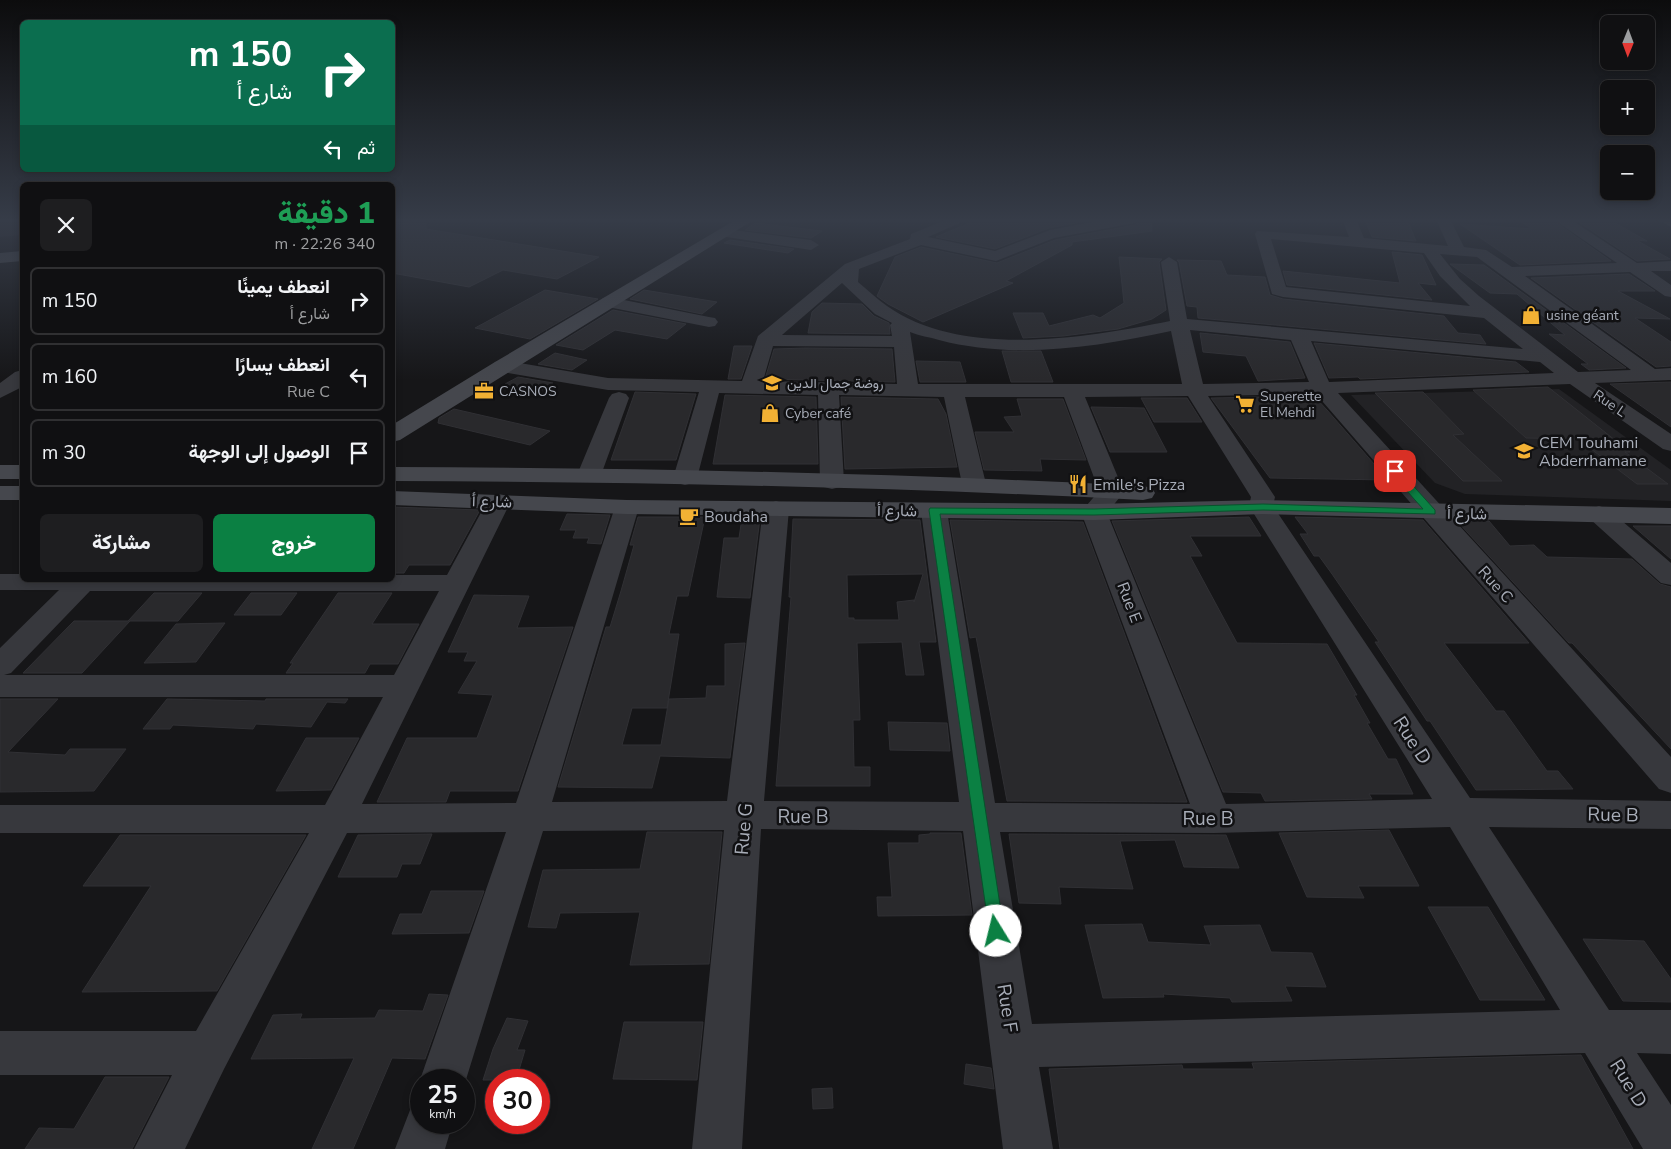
<!DOCTYPE html>
<html lang="ar">
<meta charset="utf-8">
<style>
body{margin:0;font-family:"Nunito Sans",Vazirmatn,sans-serif;background:#1e1e20;color:#f1f3f6;direction:rtl;height:100vh;display:flex;flex-direction:column;font-size:19px;white-space:nowrap}
*{box-sizing:border-box;margin:0}
p{font-size:16px;color:#9c9d9f}
.icon{flex:none;width:28px;height:28px;fill:none;stroke:currentColor;stroke-width:2;stroke-linecap:round;stroke-linejoin:round}
.map{position:relative;flex:1;overflow:hidden;direction:ltr}
.panel{position:absolute;left:20px;top:182px;width:375px;height:400px;display:flex;flex-direction:column;background:#101012;border-radius:8px;box-shadow:0 2px 8px #0003,0 0 0 1px #303032;direction:rtl}
.panel>*{flex:none}
.hud{position:absolute;left:20px;top:20px;width:375px;height:152px;border-radius:8px;box-shadow:0 2px 8px #0003,0 0 0 1px #303032;direction:rtl;background:#0b6e4f;color:#fff;overflow:hidden}
.needle{width:32px;rotate:181deg}
.controls{position:absolute;left:1600px;top:15px;display:grid;gap:10px}
.controls a{display:grid;place-items:center;width:55px;height:55px;border-radius:8px;background:#101012;box-shadow:0 2px 8px #0003,0 0 0 1px #303032;font-size:25px}
.speed{position:absolute;left:410px;top:1069px;display:flex;gap:10px;font-size:25px;font-weight:700;text-align:center}
.speed>*{display:grid;place-content:center;width:65px;height:65px;border-radius:50%;background:#101012;box-shadow:0 2px 8px #0003,0 0 0 1px #303032;line-height:1}
.speed small{font-size:12px;font-weight:400}
.speed .limit{border:8px solid #d22;background:#fff;color:#111}
.pin{position:absolute;display:grid;place-items:center;width:42px;height:42px;color:#fff;margin:-21px;border-radius:10px;box-shadow:0 2px 8px #0006}
.me{position:absolute;width:55px;margin:-28px;rotate:351deg;stroke-linejoin:round;filter:drop-shadow(0 0 4px #0008)}
.turn{display:flex;align-items:center;gap:18px;height:105px;padding:0 20px;font-size:22px}
.turn .icon{width:65px;height:65px;stroke-width:2.5}
.turn b{display:block;font-size:35px;line-height:42px}
.then{display:flex;align-items:center;height:48px;padding:0 20px;background:#0003;gap:10px;font-size:19px}
.round{display:grid;place-items:center;flex:none;width:52px;height:52px;border-radius:8px;background:#1e1e20}
.overview{display:flex;align-items:center;justify-content:space-between;height:85px;padding:0 20px}
h1{font-size:30px;font-weight:800;line-height:38px;color:#1e9e55}
.primary-button{display:flex;gap:10px;margin-top:auto;padding:10px 20px}
.primary-button a{flex:1;height:58px;border-radius:8px;background:#0b8043;color:#fff;font-size:20px;font-weight:800;line-height:58px;text-align:center}
.primary-button a+a{background:#1e1e20;color:#f1f3f6}
ul{padding:0;list-style:none}
li{display:flex;align-items:center;gap:15px;height:68px;margin:0 10px 8px;padding:0 10px;border:2px solid #303032;border-radius:8px}
li div{flex:1}
li b{display:block;font-size:19px}
li em{font-style:normal}
.map>svg:first-child{display:block}
.built{fill:#222225}
.building{fill:#29292c;stroke:#303034;fill-rule:evenodd}
.lines{fill:none;stroke-linecap:round;stroke-linejoin:round}
.street{fill:#37383d;fill-rule:evenodd}
.secondary{fill:#45474d;fill-rule:evenodd}
.route{fill:#0b8043;stroke:#07532c}
.labels{text-anchor:middle;stroke-width:5;stroke-linejoin:round;paint-order:stroke}
.far-poi-label{font-size:14px;fill:#a8adb8;stroke:#111113;text-anchor:start}
.far-street-label{font-size:14px;fill:#a8adb8;stroke:#111113}
.poi-label{font-size:16px;fill:#a8adb8;stroke:#111113;text-anchor:start}
.street-label{font-size:16px;fill:#a8adb8;stroke:#111113}
.near-street-label{font-size:19px;fill:#a8adb8;stroke:#111113}
</style>
<div class="map">
<svg width="1671" height="1149" viewBox="0 0 1671 1149">
<rect width="100%" height="100%" fill="#161618"/>
<path class="built" d="M0,219H22V235L0,237Z
M1559,389L1671,470V501L1465,494L1435,483L1351,395Z"/>
<path class="building" d="M979,219H1096L1049,228L995,249L936,237Z
M1144,219H1151L1152,231L1072,242V245L1006,281L1013,283L923,322L888,304L877,296L895,257L921,247L997,263L1055,240L1135,225Z
M1517,219H1551L1611,261L1520,265L1460,224L1532,229Z
M1574,219H1608L1647,241L1636,240L1670,259L1637,261Z
M1365,220L1408,222L1416,241L1372,237Z
M426,221V229L599,257L557,279L503,270L469,287L392,273V224Z
M755,223L822,231L811,238L745,230Z
M730,240L794,249L788,253L724,243Z
M1392,252L1422,255L1436,285L1418,283L1432,300L1287,285L1283,271L1400,283Z
M1119,257L1162,259L1159,262L1166,310L1152,319L1118,329L1063,336L1023,338L1013,313H1043L1049,326L1093,315L1100,318L1124,303Z
M1177,260L1221,261L1227,275L1265,277L1270,295L1283,299L1444,316L1458,333L1480,335L1486,344L1198,318L1197,307L1187,306L1179,262Z
M1450,264L1484,265L1626,368L1589,370L1581,364H1588L1549,334L1565,335L1517,294L1490,293Z
M1629,274L1655,291H1618L1670,319L1635,318L1671,342V366L1656,367L1531,278Z
M545,290L598,299L530,339L475,328Z
M644,290L717,302L702,314L630,299Z
M822,303L862,304L874,316L889,323L890,334L808,333L812,312Z
M613,310L686,324L667,339L615,330L583,350L556,345Z
M1200,333L1290,342L1305,378L1258,381L1246,356L1203,352Z
M1314,343L1516,362L1529,372L1360,379L1358,377L1329,378Z
M734,346H752L741,379H728Z
M806,348L892,349L895,382L765,379L774,349Z
M1002,351H1041L1053,382H1011Z
M555,353L587,360L572,370L538,364Z
M916,361L960,362L966,382H920Z
M518,377L553,383L539,392L505,384Z
M1671,382V427L1610,384Z
M1548,387L1630,452H1625L1668,484H1637L1578,439L1526,438L1473,390Z
M635,392L696,394L676,460H611Z
M1423,392L1464,434L1453,435L1502,481H1463L1375,393Z
M725,395L816,397L818,464H713Z
M1314,396L1327,410L1388,480L1270,478L1211,398Z
M841,397L938,399L946,414L957,467L845,469Z
M1141,398H1187L1202,422H1154Z
M1017,399H1063L1086,460L1040,459L1042,471L984,470L975,432H1014L1004,417L1022,416Z
M1091,407L1144,408L1167,452H1110Z
M454,409L550,431L530,445L438,423L439,418Z
M392,507L480,510L450,565H409L404,573H392Z
M567,514L610,515L601,544L587,543L589,538H573L576,530H560Z
M638,517H705L688,596H677L669,634H679L667,708H632L622,745H661L669,699L706,698L707,686H725V644L745,643L730,758L660,756L652,788L558,787L606,627H610L621,591L634,545H630Z
M1249,517L1261,536H1190L1202,556H1190L1237,643L1327,644L1357,695H1354L1370,723H1367L1388,759H1396L1413,794H1369L1372,799L1265,801L1261,793L1223,792L1112,521Z
M1295,517L1423,520L1529,643H1444L1496,711H1504L1547,771H1558L1573,789L1476,790L1430,721H1427L1375,642H1379L1332,574L1319,556H1314L1300,534H1308Z
M742,518H760L750,598L717,597L724,538H739Z
M793,519L920,520L936,642H919L924,675H906L902,642L857,643L860,720H853L854,767H870V786H776L791,597H789ZM923,574L914,602V600L897,602L899,620H854V618H848L847,575Z
M950,520L1083,522L1187,802L1007,801L977,642L976,637L970,638Z
M1457,521H1489L1510,546L1534,545L1547,557L1632,559L1660,584L1671,587V749L1572,643H1569Z
M1633,526H1671V559Z
M154,593H202L178,621H130L82,673H23L74,621H128Z
M251,593H297L281,615H234Z
M338,593H392L372,624H419L398,664H370L365,673H286L293,663H290Z
M474,595L529,596L517,628L573,627L518,791H450L446,802H377L407,738H477L493,695L458,693L477,661H464L468,652H448Z
M225,623L196,662L144,663L176,624Z
M0,699H58L8,752L65,755L70,749H126L94,791L0,792Z
M167,699L265,701L266,699H348L345,703L327,702L311,727L256,724L253,729L173,725L170,729H143Z
M888,722L947,723L950,751L890,750Z
M306,738H359L331,790L276,791Z
M1389,830L1419,886H1358L1364,898L1307,897L1279,833Z
M647,832H722L709,964L630,965L640,912L560,913L556,928L528,927L543,870L640,869Z
M930,833H961L972,915L878,916L877,897H892L888,843H919V835L930,834Z
M432,834L420,864H402L397,877H338L358,835Z
M1009,834L1226,835L1239,868L1184,867L1175,840L1120,841L1133,889L1059,887L1061,904L1019,903Z
M120,835H306L217,991L82,992L151,886H83Z
M431,891H484L469,933L392,934L400,914H422Z
M1428,907H1488L1545,1000H1480Z
M1142,924L1148,942L1211,945L1204,926L1260,925L1271,952L1312,953L1326,987L1285,986L1292,1001L1232,1002L1230,998L1163,994L1164,997L1103,998L1085,925Z
M1583,939L1644,941L1671,979V1002L1623,1001Z
M429,994L448,995L425,1059L392,1058L353,1149H312L354,1058L251,1059L273,1015L302,1014L300,1019L375,1018L379,1010L423,1011Z
M507,1018L528,1021L517,1050H525L516,1080H483L493,1049Z
M624,1022H703L697,1080L613,1079Z
M1581,1055L1633,1149H1060L1049,1069L1182,1065L1183,1069H1254L1252,1063Z
M966,1064L991,1068L994,1089L964,1084Z
M105,1077H169L132,1149H25L39,1128L74,1129Z
M832,1088L833,1108L813,1109L812,1089Z"/>
<g class="lines">
<path class="street" d="M948,219H969L928,237L995,251L1050,230L1108,219H1142L1135,223L1054,238L996,261L921,245L859,269L858,282C868,290 877,299 887,306C962,359 1086,338 1170,321L1161,262L1169,257L1177,262L1187,319L1523,349L1484,318L1283,297L1272,294L1255,234L1257,231L1349,237L1342,219H1356L1364,238L1448,246L1436,219H1450L1464,247L1486,250L1512,267L1617,263L1553,219H1570L1637,263L1671,261V271H1651L1671,285V297L1665,296L1630,272L1525,276L1655,369L1671,368V380L1595,383L1671,434V451L1663,449L1570,384L1338,393L1671,757V793L1659,789L1316,394L1208,396L1275,497L1273,506L1470,798L1671,801V829L1489,827L1609,1010H1671V1054L1637,1053L1671,1105V1149H1643L1585,1053L1039,1067L1053,1149H1003L963,831L761,829L742,1149H692L724,830L543,831L464,1086V1080H421V1084L420,1080L506,832L347,833L224,1069L185,1149H134L172,1075H0V1031H196L309,833H0V805H325L383,697H0V648L59,590H0V574H22V580H392V575H447L490,496L499,494L508,496L511,501L362,804L516,803L615,507L618,502L627,500L636,502L639,507L552,802L727,801L763,509L767,504L776,501L785,504L789,509L764,801L959,802L921,511L925,506L934,503L943,506L947,511L995,803L1190,804L1081,512L1099,491L1064,397H965L986,484L983,489L974,491L965,489L962,484L944,397L839,395L844,482L840,487L832,489L824,487L820,482L818,395L719,393L697,478L693,483L685,485L677,483L673,478L699,392L608,390L502,372L495,370L492,366L495,362L502,360L608,378L742,381L758,336L845,264L910,239L911,234ZM1271,239L1424,253L1440,276L1470,306L1286,287ZM1440,254L1477,257L1631,370L1578,372L1479,296L1460,279ZM842,283L875,314L892,323L890,325L892,336L782,335ZM1190,330L1291,340L1309,382L1203,384ZM1171,331L1182,384H918L910,332C919,336 930,337 939,340C1015,360 1096,347 1171,331ZM1311,341L1540,362L1554,373L1329,382ZM773,346L894,347L897,384L763,381ZM1188,396L1251,497L1249,506L1432,799L1226,804L1107,513L1124,492L1085,397ZM90,591H439L394,675H4L11,673ZM1450,827L1560,1010L1032,1024L1000,832L1214,833Z
M725,229L811,240L819,245L811,250L720,236L718,233L720,230Z
M609,297L709,317L715,318L718,322L715,326L709,327L603,306L600,302L603,298Z
M22,370V387L0,398V383L15,372Z
M619,392L626,394L629,398L601,475L597,480L589,482L581,480L577,475L609,398L612,394Z
M1599,506L1608,509L1671,563V585L1661,583L1590,519L1586,514L1590,509Z
M421,1101V1122H453L445,1149H395L412,1105Z"/>
<path class="secondary" d="M737,219H755L400,440L392,442V425L495,362Z
M1657,219H1671V227Z
M22,251V261L0,263V253Z
M0,465H22V479H0Z
M392,467C643,468 893,473 1143,486L1152,488L1155,493L1152,498L1143,500C893,487 643,482 392,481Z
M0,486H22V500H0Z
M392,491L627,500L1094,504L1263,500L1671,508V524L1263,514L1094,520L627,514L392,505Z"/>
</g>
<linearGradient id="sky" x2="0" y2="1"><stop stop-color="#0c0c0d"/><stop offset="0.58" stop-color="#363c48"/><stop offset="1" stop-color="#363c48" stop-opacity="0"/></linearGradient>
<rect width="1671" height="380" fill="url(#sky)"/>
<path class="route" d="M1391,469H1398L1435,510V514L1263,510L1094,515L940,514L1004,931L1002,937L996,939L990,937L929,510L930,508L1094,509L1263,504L1423,509L1391,473Z"/>
<defs>
<g id="shop-bare" transform="scale(1.5)"><path d="M-5-2.5h2.3a2.7 3.5 0 0 1 5.4 0H5L5.5 6h-11ZM-1.5-2.5h3a1.5 2.3 0 0 0-3 0Z" fill="#f2b134" stroke="#111113" stroke-width="2.5" paint-order="stroke"/></g>
<g id="school-bare" transform="scale(1.5)"><path d="M0-5L7-2L0 1L-7-2ZM-4 1L0 2.5L4 1V4Q0 6-4 4Z" fill="#f2b134" stroke="#111113" stroke-width="2.5" paint-order="stroke"/></g>
<g id="office-bare" transform="scale(1.5)"><path d="M-6-3h4V-5.5h4V-3h4V5H-6ZM-1-4.5V-3h2v-1.5ZM-6 0V1H6V0Z" fill="#f2b134" stroke="#111113" stroke-width="2.5" paint-order="stroke"/></g>
<g id="supermarket-bare" transform="scale(1.5)"><path d="M-6-5.5h2.5l.6 2H6L4.5 2H-2.5L-4.4-4H-6ZM-1.5 3.2a1.3 1.3 0 1 0 .1 0ZM3 3.2a1.3 1.3 0 1 0 .1 0Z" fill="#f2b134" stroke="#111113" stroke-width="2.5" paint-order="stroke"/></g>
<g id="restaurant-bare" transform="scale(1.5)"><path d="M-5-6h1v4h1v-4h1v4h1v-4h1v5L-1.5 .5V6h-2V.5L-5-1ZM5-6V6H3V1.5H1.5Q1.5-4 5-6Z" fill="#f2b134" stroke="#111113" stroke-width="2.5" paint-order="stroke"/></g>
<g id="cafe-bare" transform="scale(1.5)"><path d="M-5.5-4.5H6V0H3Q3 3.5 0 3.5H-2.5Q-5.5 3.5-5.5 0ZM3-3.2v2h1.7v-2ZM-6 4.5H4V6H-6Z" fill="#f2b134" stroke="#111113" stroke-width="2.5" paint-order="stroke"/></g>
</defs>
<g fill-rule="evenodd">
<use href="#shop-bare" x="1531" y="315"/>
<use href="#school-bare" x="772" y="383"/>
<use href="#office-bare" x="484" y="391"/>
<use href="#supermarket-bare" x="1245" y="404"/>
<use href="#shop-bare" x="770" y="413"/>
<use href="#school-bare" x="1524" y="451"/>
<use href="#restaurant-bare" x="1078" y="484"/>
<use href="#cafe-bare" x="689" y="516"/>
</g>
<g class="labels">
<g class="far-poi-label">
<text x="1546" y="320">usine géant</text>
<text x="787" y="388">روضة جمال الدين</text>
<text x="499" y="396">CASNOS</text>
<text x="1260" y="401">Superette<tspan x="1260" dy="16">El Mehdi</tspan></text>
<text x="785" y="418">Cyber café</text>
</g>
<g class="far-street-label">
<text transform="translate(1610 403) rotate(34)" y="5">Rue L</text>
</g>
<g class="poi-label">
<text x="1539" y="448">CEM Touhami<tspan x="1539" dy="18">Abderrhamane</tspan></text>
<text x="1093" y="490">Emile's Pizza</text>
<text x="704" y="522">Boudaha</text>
</g>
<g class="street-label">
<text transform="translate(492 501) rotate(2)" y="6">شارع أ</text>
<text transform="translate(897 510) rotate(1)" y="6">شارع أ</text>
<text transform="translate(1467 513) rotate(1)" y="6">شارع أ</text>
<text transform="translate(1496 584) rotate(48)" y="6">Rue C</text>
<text transform="translate(1130 602) rotate(69)" y="6">Rue E</text>
</g>
<g class="near-street-label">
<text transform="translate(1413 740) rotate(57)" y="7">Rue D</text>
<text transform="translate(1613 814) rotate(1)" y="7">Rue B</text>
<text x="803" y="823">Rue B</text>
<text x="1208" y="825">Rue B</text>
<text transform="translate(743 829) rotate(-85)" y="7">Rue G</text>
<text transform="translate(1008 1008) rotate(81)" y="7">Rue F</text>
<text transform="translate(1629 1083) rotate(58)" y="7">Rue D</text>
</g>
</g>
</svg>
<div class="controls">
<a><svg class="needle" viewBox="-14 -14 28 28"><path d="M0-13l5 13h-10z" fill="#e53935"/><path d="M0 13l5-13h-10z" fill="#9c9d9f"/></svg></a>
<a>+</a>
<a>−</a>
</div>
<div class="speed"><div>25<small>km/h</small></div><div class="limit">30</div></div>
<div class="pin" style="left:1395px;top:471px;background:#d93025"><svg class="icon" aria-label="arrive" viewBox="0 0 24 24"><path d="M6 21V4h12l-3 4 3 4H6"/></svg></div>
<svg class="me" style="left:996px;top:931px" viewBox="-20 -20 40 40"><circle r="19" fill="#fff"/><path d="M0-13L10 11 0 6-10 11z" fill="#0b8043"/></svg>
<div class="hud">
<div class="turn"><svg class="icon" aria-label="right" viewBox="0 0 24 24"><path d="M7 20v-9h11M14 6l5 5-5 5"/></svg><div><b>150 m</b>شارع أ</div></div>
<div class="then">ثم<svg class="icon" aria-label="left" viewBox="0 0 24 24"><path d="M17 20v-9H6M10 6l-5 5 5 5"/></svg></div>
</div>
<section class="panel">
<div class="overview"><div><h1>1 دقيقة</h1><p>340 m · 22:26</p></div><a class="round"><svg class="icon" aria-label="close" viewBox="0 0 24 24"><path d="M6 6l12 12M18 6L6 18"/></svg></a></div>
<ul>
<li><svg class="icon" aria-label="right" viewBox="0 0 24 24"><path d="M7 20v-9h11M14 6l5 5-5 5"/></svg><div><b>انعطف يمينًا</b><p>شارع أ</p></div><em>150 m</em></li>
<li><svg class="icon" aria-label="left" viewBox="0 0 24 24"><path d="M17 20v-9H6M10 6l-5 5 5 5"/></svg><div><b>انعطف يسارًا</b><p>Rue C</p></div><em>160 m</em></li>
<li><svg class="icon" aria-label="arrive" viewBox="0 0 24 24"><path d="M6 21V4h12l-3 4 3 4H6"/></svg><div><b>الوصول إلى الوجهة</b></div><em>30 m</em></li>
</ul>
<div class="primary-button"><a>خروج</a><a>مشاركة</a></div>
</section>
</div>
